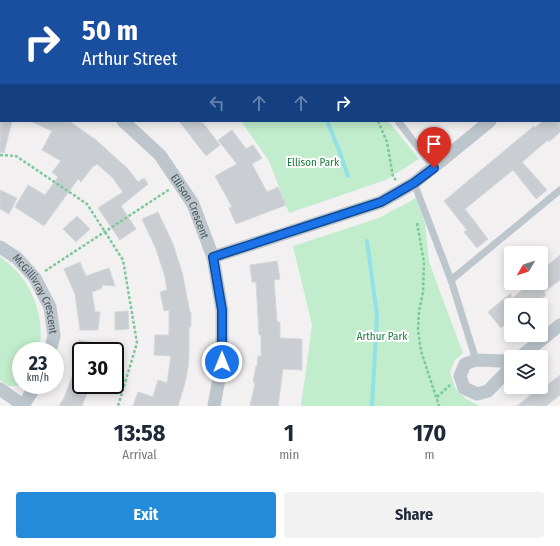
<!DOCTYPE html>
<style>
body{margin:0;font-family:"Fira Sans Condensed",sans-serif;background:#f2f2f3;color:#1f2937;height:100vh;display:flex;flex-direction:column;font-size:15px;white-space:nowrap}
*{box-sizing:border-box;margin:0}
p{font-size:13px;color:#747a83}
.icon{flex:none;width:22px;height:22px;fill:none;stroke:currentColor;stroke-width:2;stroke-linecap:round;stroke-linejoin:round}
.map{position:relative;height:406px;overflow:hidden}
.details{display:flex;flex-direction:column;background:#fff;flex:1}
.details>*{flex:none}
.guide{position:absolute;left:0px;top:0px;width:560px;height:122px;box-shadow:0 2px 10px #0003;background:#1a4fa0;color:#fff;overflow:hidden}
.needle{width:26px;rotate:231deg}
.buttons{position:absolute;left:504px;top:246px;display:grid;gap:8px}
.buttons a{display:grid;place-items:center;width:44px;height:44px;border-radius:4px;background:#fff;box-shadow:0 2px 10px #0003;font-size:20px}
.speed{position:absolute;left:12px;top:342px;display:flex;gap:8px;font-size:20px;font-weight:700;text-align:center}
.speed>*{display:grid;place-content:center;width:52px;height:52px;border-radius:50%;background:#fff;box-shadow:0 2px 10px #0003;line-height:1}
.speed small{font-size:10px;font-weight:400}
.speed .limit{border:2px solid #111;border-radius:6px;background:#fff;color:#111}
.pin{position:absolute;display:grid;place-items:center;width:34px;height:34px;color:#fff;margin:-41px -17px;border-radius:50% 50% 50% 0;rotate:-45deg;box-shadow:0 0 4px #0007}
.pin .icon{rotate:45deg}
.me{position:absolute;width:44px;margin:-22px;rotate:0deg;stroke-linejoin:round;filter:drop-shadow(0 0 3px #0008)}
.turn{display:flex;align-items:center;gap:14px;height:84px;padding:0 16px;font-size:18px}
.turn .icon{width:52px;height:52px;stroke-width:2.5}
.turn b{display:block;font-size:28px;line-height:34px}
.lanes{display:flex;align-items:center;height:38px;padding:0 16px;background:#0003;justify-content:center;gap:20px;direction:ltr}
.lanes .off{opacity:.35}
.eta{display:flex;justify-content:space-evenly;align-items:center;height:68px;text-align:center}
.eta b{font-size:24px;font-weight:700;line-height:28px}
.action{display:flex;gap:8px;margin-top:auto;padding:8px 16px}
.action a{flex:1;height:46px;border-radius:4px;background:#238bd9;color:#fff;font-size:16px;font-weight:700;line-height:46px;text-align:center}
.action a+a{background:#f2f2f3;color:#1f2937}
.map>svg:first-child{display:block}
.green{fill:#c1edcc}
.lines{fill:none;stroke-linecap:round;stroke-linejoin:round}
.stream{stroke:#91e1e7;stroke-width:4}
.building{fill:#caced2;stroke:#d4d7db}
.path{stroke:#7bc998;stroke-width:2.5;stroke-dasharray:3 2;stroke-linecap:butt}
.service{stroke:#bcc6cc;stroke-width:7}
.minor{stroke:#bcc6cc;stroke-width:13}
.route-casing{stroke:#114b97;stroke-width:10}
.route{stroke:#1a73e8;stroke-width:7}
.labels{text-anchor:middle;stroke-width:4;stroke-linejoin:round;paint-order:stroke}
.park-label{font-size:11px;fill:#1d7b3f;stroke:#fff}
.street-label{font-size:11px;fill:#49565c;stroke:#fff}
</style>
<div class="map">
<svg width="560" height="406" viewBox="0 0 560 406">
<rect width="100%" height="100%" fill="#f2f0f0"/>
<path class="green" d="M87,0H374L375,1H91Z
M241,121H388L419,159L386,180L289,213L269,161Z
M416,198L425,223L429,261L435,278L463,353L455,360L450,372L455,388L466,399L480,406H301L312,325L293,246L379,218Z
M0,257C31,277 46,316 39,351H21V385H24L23,386H8L0,380Z"/>
<g class="lines">
<path class="stream" d="M254,0V1
M327,121L339,150L348,176
M367,241L377,315L372,406"/>
</g>
<path class="building" d="M0,121H12L4,153L0,152Z
M30,121H69L96,140L128,169L138,182L144,178L148,184L121,206L136,229L120,240L98,208L123,192L112,177L97,164L95,166L94,165L81,182L78,179L44,226L15,207L28,185L45,195L58,177L52,172L61,161L42,150L52,131Z
M179,121H200L202,124L203,123L220,145L206,156Z
M543,121H560V132L549,142L548,140L522,162L547,190L536,199L513,170L465,209L488,239L477,248L464,232L467,230L444,201L534,126L535,128Z
M232,130L246,149L253,145L262,158L252,164L267,192L278,187L286,205L236,224L229,208L232,207L215,176L237,164L218,140Z
M0,190L17,198L9,214L0,209Z
M158,212L173,244L182,272L190,312H191V327H189V356L188,368L185,383L178,406H133L138,392L153,397L158,380L167,383L171,356L154,355L155,335H169V310L164,311L160,292L167,290L165,277L156,249L142,219Z
M77,216L90,229L76,242L63,229Z
M560,255V280L544,292L546,295L533,305H511V319L501,328L488,312L511,293V299L531,283H541V271Z
M277,261L280,279L274,280L277,322H280V338L302,339V370L283,369L278,406H250L255,383L253,382L256,366L257,367L258,356L261,357V335H259L256,282H252L250,265Z
M80,262L86,276L109,268L115,286L102,285V288L92,292L95,312H100L98,330H80L75,294L64,269Z
M128,311L129,329L115,330V312Z
M79,340L109,346V351H78Z
M80,356L81,385H90L82,406H59L64,398Z
M560,375V395L546,406H517L540,387H545Z"/>
<g class="lines">
<path class="path" d="M300,0V1
M378,121L387,142L393,177L396,180
M0,155L16,156L87,204L123,260L137,343L118,406
M417,223L424,262L423,292L419,311L418,330L421,351L439,406
M45,271L170,189
M437,397L450,385"/>
<path class="service" d="M388,0L389,1
M468,1L469,0
M398,121L434,168
M414,183L451,280L476,360
M451,280L560,190"/>
<g class="minor">
<path d="M549,0V1"/>
<path d="M559,13L560,14"/>
<path d="M0,60H1"/>
<path d="M559,63L560,62"/>
<path id="s1" d="M123,121L160,155L193,204L213,257L222,310V363L214,406"/>
<path id="s2" d="M0,247L17,258L35,278L50,307L54,336L50,351"/>
<path d="M213,257L381,202L414,183L490,121"/>
<path d="M520,357L560,325"/>
<path d="M511,359L501,361L476,360L465,364L460,376L464,388L477,394L488,391L511,367"/>
<path d="M0,389L24,406"/>
<path d="M23,406L36,385"/>
</g>
</g>
<g class="lines">
<g class="route-casing">
<path id="route" d="M222,362V310L213,257L381,202L414,183L434,168"/>
</g>
<use href="#route" class="route"/>
</g>
<g class="labels">
<g class="park-label">
<text x="313" y="166">Ellison Park</text>
<text x="382" y="340">Arthur Park</text>
</g>
<g class="street-label">
<text dy="4" stroke="none"><textPath href="#s1" startOffset="110">Ellison Crescent</textPath></text>
<text dy="4" stroke="none"><textPath href="#s2" startOffset="62">McGillivray Crescent</textPath></text>
</g>
</g>
</svg>
<div class="buttons">
<a><svg class="needle" viewBox="-14 -14 28 28"><path d="M0-13l5 13h-10z" fill="#e53935"/><path d="M0 13l5-13h-10z" fill="#747a83"/></svg></a>
<a><svg class="icon" aria-label="search" viewBox="0 0 24 24"><circle cx="10" cy="10" r="6"/><path d="M15 15l6 6"/></svg></a>
<a><svg class="icon" aria-label="layers" viewBox="0 0 24 24"><path d="M12 4l9 5-9 5-9-5zM3 14l9 5 9-5"/></svg></a>
</div>
<div class="speed"><div>23<small>km/h</small></div><div class="limit">30</div></div>
<div class="pin" style="left:434px;top:168px;background:#d93025"><svg class="icon" aria-label="arrive" viewBox="0 0 24 24"><path d="M6 21V4h12l-3 4 3 4H6"/></svg></div>
<svg class="me" style="left:222px;top:362px" viewBox="-20 -20 40 40"><circle r="17" fill="#1a73e8" stroke="#fff" stroke-width="3"/><path d="M0-11L8 9 0 5-8 9z" fill="#fff"/></svg>
<div class="guide">
<div class="turn"><svg class="icon" aria-label="right" viewBox="0 0 24 24"><path d="M7 20v-9h11M14 6l5 5-5 5"/></svg><div><b>50 m</b>Arthur Street</div></div>
<div class="lanes"><svg class="icon off" aria-label="left" viewBox="0 0 24 24"><path d="M17 20v-9H6M10 6l-5 5 5 5"/></svg><svg class="icon off" aria-label="ahead" viewBox="0 0 24 24"><path d="M12 20V5M6 11l6-6 6 6"/></svg><svg class="icon off" aria-label="ahead" viewBox="0 0 24 24"><path d="M12 20V5M6 11l6-6 6 6"/></svg><svg class="icon" aria-label="right" viewBox="0 0 24 24"><path d="M7 20v-9h11M14 6l5 5-5 5"/></svg></div>
</div>
</div>
<section class="details">
<div class="eta">
<div><b>13:58</b><p>Arrival</p></div>
<div><b>1</b><p>min</p></div>
<div><b>170</b><p>m</p></div>
</div>
<div class="action"><a>Exit</a><a>Share</a></div>
</section>
